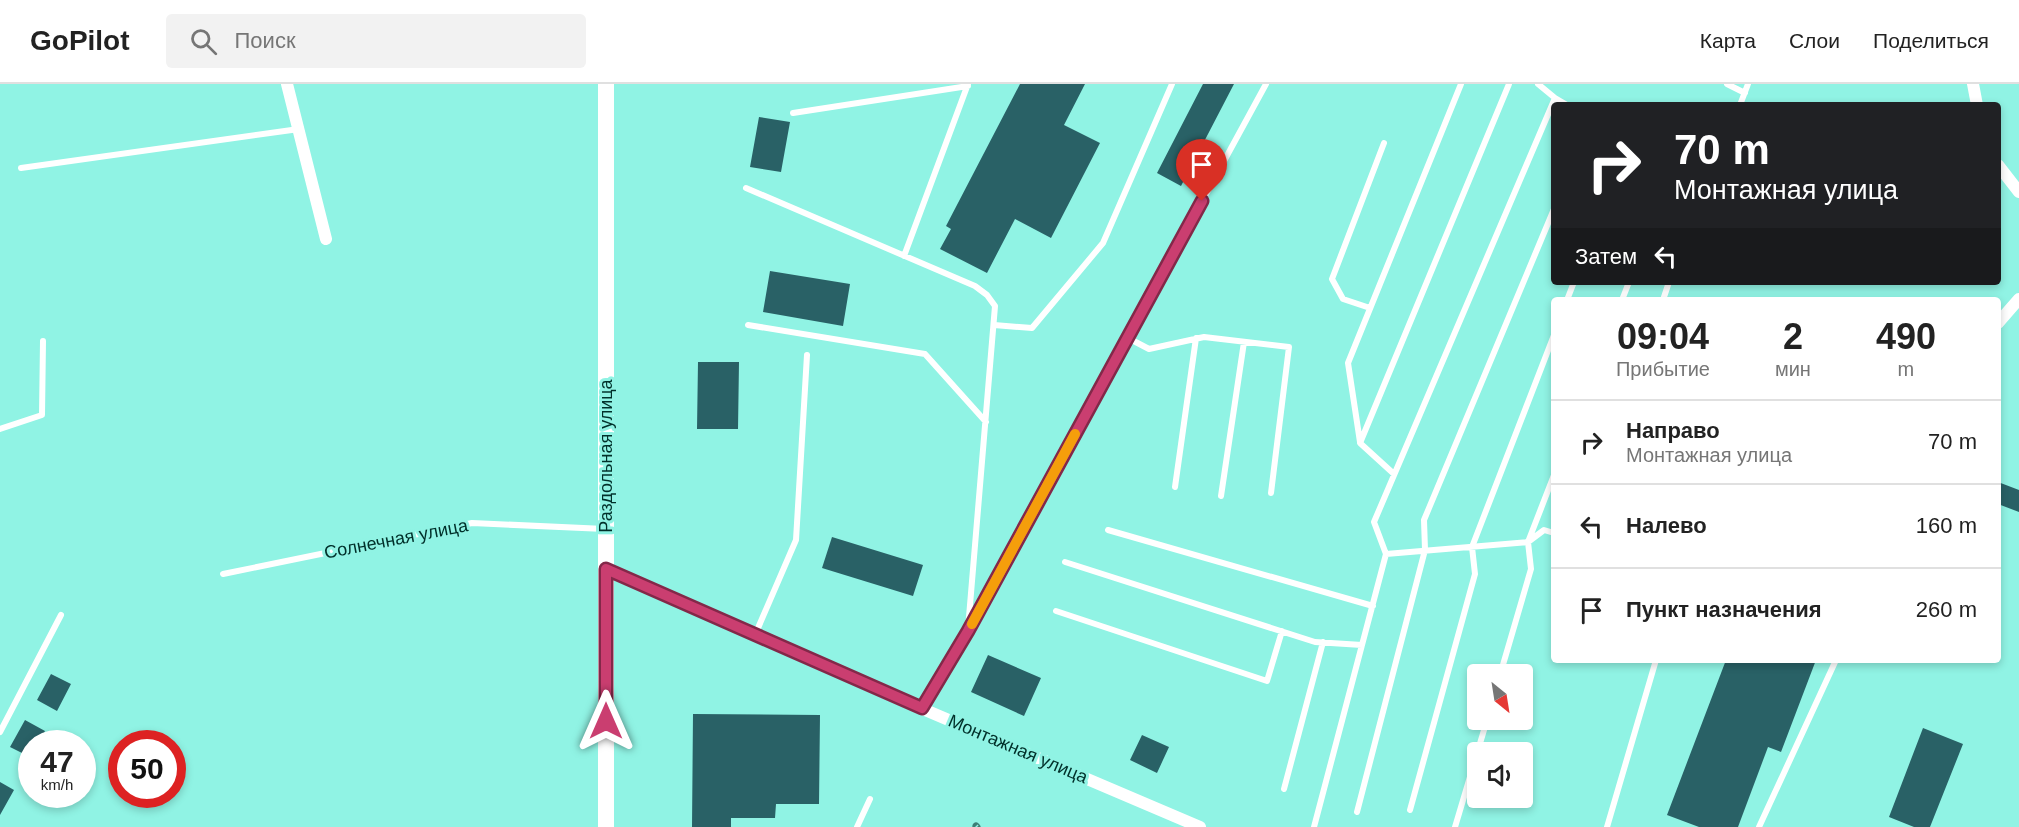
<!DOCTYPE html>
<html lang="ru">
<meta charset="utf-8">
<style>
body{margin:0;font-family:Helvetica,sans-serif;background:#f2f2f2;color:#222;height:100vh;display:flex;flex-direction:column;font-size:22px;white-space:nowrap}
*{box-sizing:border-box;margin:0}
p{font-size:20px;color:#767676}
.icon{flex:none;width:33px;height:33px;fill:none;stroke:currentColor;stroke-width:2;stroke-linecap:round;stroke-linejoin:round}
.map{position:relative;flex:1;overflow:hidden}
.panel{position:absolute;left:1551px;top:213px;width:450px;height:366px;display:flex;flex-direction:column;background:#fff;border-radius:6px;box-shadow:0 3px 9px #0003}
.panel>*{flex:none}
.guide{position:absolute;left:1551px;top:18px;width:450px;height:183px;border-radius:6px;box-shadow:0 3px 9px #0003;background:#202124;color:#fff;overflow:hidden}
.needle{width:39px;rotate:150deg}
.controls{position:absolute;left:1467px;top:580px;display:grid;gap:12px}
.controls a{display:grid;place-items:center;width:66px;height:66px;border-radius:6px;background:#fff;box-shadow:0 3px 9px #0003;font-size:30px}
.speed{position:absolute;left:18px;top:646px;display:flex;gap:12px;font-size:30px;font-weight:700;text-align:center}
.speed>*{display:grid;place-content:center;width:78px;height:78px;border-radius:50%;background:#fff;box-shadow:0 3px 9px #0003;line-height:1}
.speed small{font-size:15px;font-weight:400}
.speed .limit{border:9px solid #d22;background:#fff;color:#111}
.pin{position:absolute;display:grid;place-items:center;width:51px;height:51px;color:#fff;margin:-62px -26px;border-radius:50% 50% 50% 0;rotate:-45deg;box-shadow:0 0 6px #0007}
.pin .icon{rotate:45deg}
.me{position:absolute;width:66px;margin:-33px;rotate:0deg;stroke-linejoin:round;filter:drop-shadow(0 0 4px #0008)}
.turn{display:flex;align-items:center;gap:21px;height:126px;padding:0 24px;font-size:27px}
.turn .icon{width:78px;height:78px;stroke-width:2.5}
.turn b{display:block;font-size:42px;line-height:51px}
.then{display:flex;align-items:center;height:57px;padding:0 24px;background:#0003;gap:12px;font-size:22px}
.eta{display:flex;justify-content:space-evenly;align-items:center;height:102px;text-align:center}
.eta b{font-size:36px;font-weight:700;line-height:42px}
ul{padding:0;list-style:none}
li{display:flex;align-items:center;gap:18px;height:84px;padding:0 24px;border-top:2px solid #e0e0e0}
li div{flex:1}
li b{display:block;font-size:22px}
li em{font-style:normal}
header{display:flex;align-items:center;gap:36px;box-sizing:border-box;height:84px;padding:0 30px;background:#fff;border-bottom:2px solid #e0e0e0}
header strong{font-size:28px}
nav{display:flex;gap:33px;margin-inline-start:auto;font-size:21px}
.search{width:420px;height:54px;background:#f2f2f2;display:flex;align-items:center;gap:15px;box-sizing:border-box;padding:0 21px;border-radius:6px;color:#767676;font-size:22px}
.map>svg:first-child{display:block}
.building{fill:#296166}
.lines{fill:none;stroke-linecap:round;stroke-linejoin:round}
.lane{stroke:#fff;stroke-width:6}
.street{stroke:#fff;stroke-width:12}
.secondary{stroke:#fff;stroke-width:16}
.rail-casing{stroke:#3b7f76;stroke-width:7}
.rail{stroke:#90f3e4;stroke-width:4.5;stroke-dasharray:14;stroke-linecap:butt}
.route-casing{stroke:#832849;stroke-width:15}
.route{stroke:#ca3e70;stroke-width:10}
.slow{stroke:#f59e0b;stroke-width:10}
.labels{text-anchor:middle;stroke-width:6;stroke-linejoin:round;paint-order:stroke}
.street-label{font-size:18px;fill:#01302a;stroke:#90f3e4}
</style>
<header>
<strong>GoPilot</strong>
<div class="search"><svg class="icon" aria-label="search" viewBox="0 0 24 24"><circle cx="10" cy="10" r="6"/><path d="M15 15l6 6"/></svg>Поиск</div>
<nav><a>Карта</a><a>Слои</a><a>Поделиться</a></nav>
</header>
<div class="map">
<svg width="2019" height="743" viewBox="0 0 2019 743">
<rect width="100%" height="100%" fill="#90f3e4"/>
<path class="building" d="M1020,0H1085L1064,41L1100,59L1051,154L1015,135L987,189L940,165L951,145L946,142Z
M1203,0H1234L1181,102L1157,89Z
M759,33L790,38L781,88L750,83Z
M770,187L850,200L843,242L763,228Z
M698,278H739L738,345H697Z
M1998,398L2019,406V428L1998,420Z
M832,453L923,481L913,512L822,484Z
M988,571L1041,594L1024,632L971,608Z
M1726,576H1816L1781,668L1768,663L1738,743H1699L1667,731Z
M51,590L71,600L57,627L37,616Z
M693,630L820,631L819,720H776L775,734H731V743H692Z
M25,636L45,647L38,660H32V674L10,663Z
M1923,644L1963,660L1930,743H1914L1889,733Z
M1142,651L1169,663L1157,689L1130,676Z
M0,698L14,706L0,731Z"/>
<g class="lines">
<path class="lane" d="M1727,0L1745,9
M1555,14L1567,21
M1740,21L1748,0
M793,29L968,2
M21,84L299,45
M746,104L975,202L987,211L995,222L968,545
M904,172L968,0
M1567,216L1574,198
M1622,216L1629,198
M1663,216L1669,198
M1370,224L1343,215L1332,195L1384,59
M748,241L925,270L986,338
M994,241L1032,244L1103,159L1172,0
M1128,254L1149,265L1204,253L1289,263L1271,409
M0,345L42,331L43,257
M1360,358L1348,279L1461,0
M1394,390L1360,359L1509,0
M1175,403L1196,254
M1221,412L1244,258
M1108,446L1373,522
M1386,470L1374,438L1555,14L1538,0
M1065,478L1315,558L1362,561
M223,490L472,439L605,445
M1056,527L1267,597L1282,547
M755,551L796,456L807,271
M1500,591L1531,485L1528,458L1554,391
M922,624L968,547L1266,0
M0,648L61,531
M1284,705L1323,558
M1410,726L1475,490L1472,463L1554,251
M1357,728L1425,466L1424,436L1554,125
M857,743L870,715
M1314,743L1386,470L1528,458L1544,446L1554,449
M1455,743L1487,636
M1607,743L1656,576
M1759,743L1836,576"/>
<path class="street" d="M287,0L326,155
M1973,0L1977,21
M1998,81L2019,108
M1998,239L2019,215
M606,485L904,617L1200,743"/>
<path class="secondary" d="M606,0V743"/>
<g class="rail-casing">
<path id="rail" d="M976,742L977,743"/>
</g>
<use href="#rail" class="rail"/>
</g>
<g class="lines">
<g class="route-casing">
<path id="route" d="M606,637V485L922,624L968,547L1202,117"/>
</g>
<use href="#route" class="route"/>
<path class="slow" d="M972,540L1075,350"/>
</g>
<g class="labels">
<g class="street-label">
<text transform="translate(606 372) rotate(-90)" y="6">Раздольная улица</text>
<text transform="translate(396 455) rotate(-11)" y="6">Солнечная улица</text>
<text transform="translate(1018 665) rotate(23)" y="6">Монтажная улица</text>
</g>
</g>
</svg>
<div class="controls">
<a><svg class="needle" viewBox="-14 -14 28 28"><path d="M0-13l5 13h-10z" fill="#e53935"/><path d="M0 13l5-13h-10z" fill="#767676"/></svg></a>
<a><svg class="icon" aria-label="sound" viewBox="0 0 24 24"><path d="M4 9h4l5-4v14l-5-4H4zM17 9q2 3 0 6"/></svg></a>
</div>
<div class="speed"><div>47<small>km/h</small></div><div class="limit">50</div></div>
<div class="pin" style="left:1202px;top:117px;background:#d93025"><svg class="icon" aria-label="arrive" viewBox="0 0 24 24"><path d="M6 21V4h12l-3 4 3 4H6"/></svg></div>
<svg class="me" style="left:606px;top:637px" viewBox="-20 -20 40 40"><path d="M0-17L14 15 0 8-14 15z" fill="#ca3e70" stroke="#fff" stroke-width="4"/></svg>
<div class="guide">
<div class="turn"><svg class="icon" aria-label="right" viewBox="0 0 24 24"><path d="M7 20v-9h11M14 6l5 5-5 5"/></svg><div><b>70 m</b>Монтажная улица</div></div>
<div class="then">Затем<svg class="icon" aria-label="left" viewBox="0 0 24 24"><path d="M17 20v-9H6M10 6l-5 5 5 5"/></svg></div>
</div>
<section class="panel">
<div class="eta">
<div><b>09:04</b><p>Прибытие</p></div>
<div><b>2</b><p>мин</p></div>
<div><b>490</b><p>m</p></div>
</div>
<ul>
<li><svg class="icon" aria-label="right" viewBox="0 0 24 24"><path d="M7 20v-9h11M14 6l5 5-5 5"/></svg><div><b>Направо</b><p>Монтажная улица</p></div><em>70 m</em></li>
<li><svg class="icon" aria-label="left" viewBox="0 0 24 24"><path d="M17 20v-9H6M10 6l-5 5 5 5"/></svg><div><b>Налево</b></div><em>160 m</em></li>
<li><svg class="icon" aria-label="arrive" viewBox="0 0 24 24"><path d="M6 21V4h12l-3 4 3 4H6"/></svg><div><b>Пункт назначения</b></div><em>260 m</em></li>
</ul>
</section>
</div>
